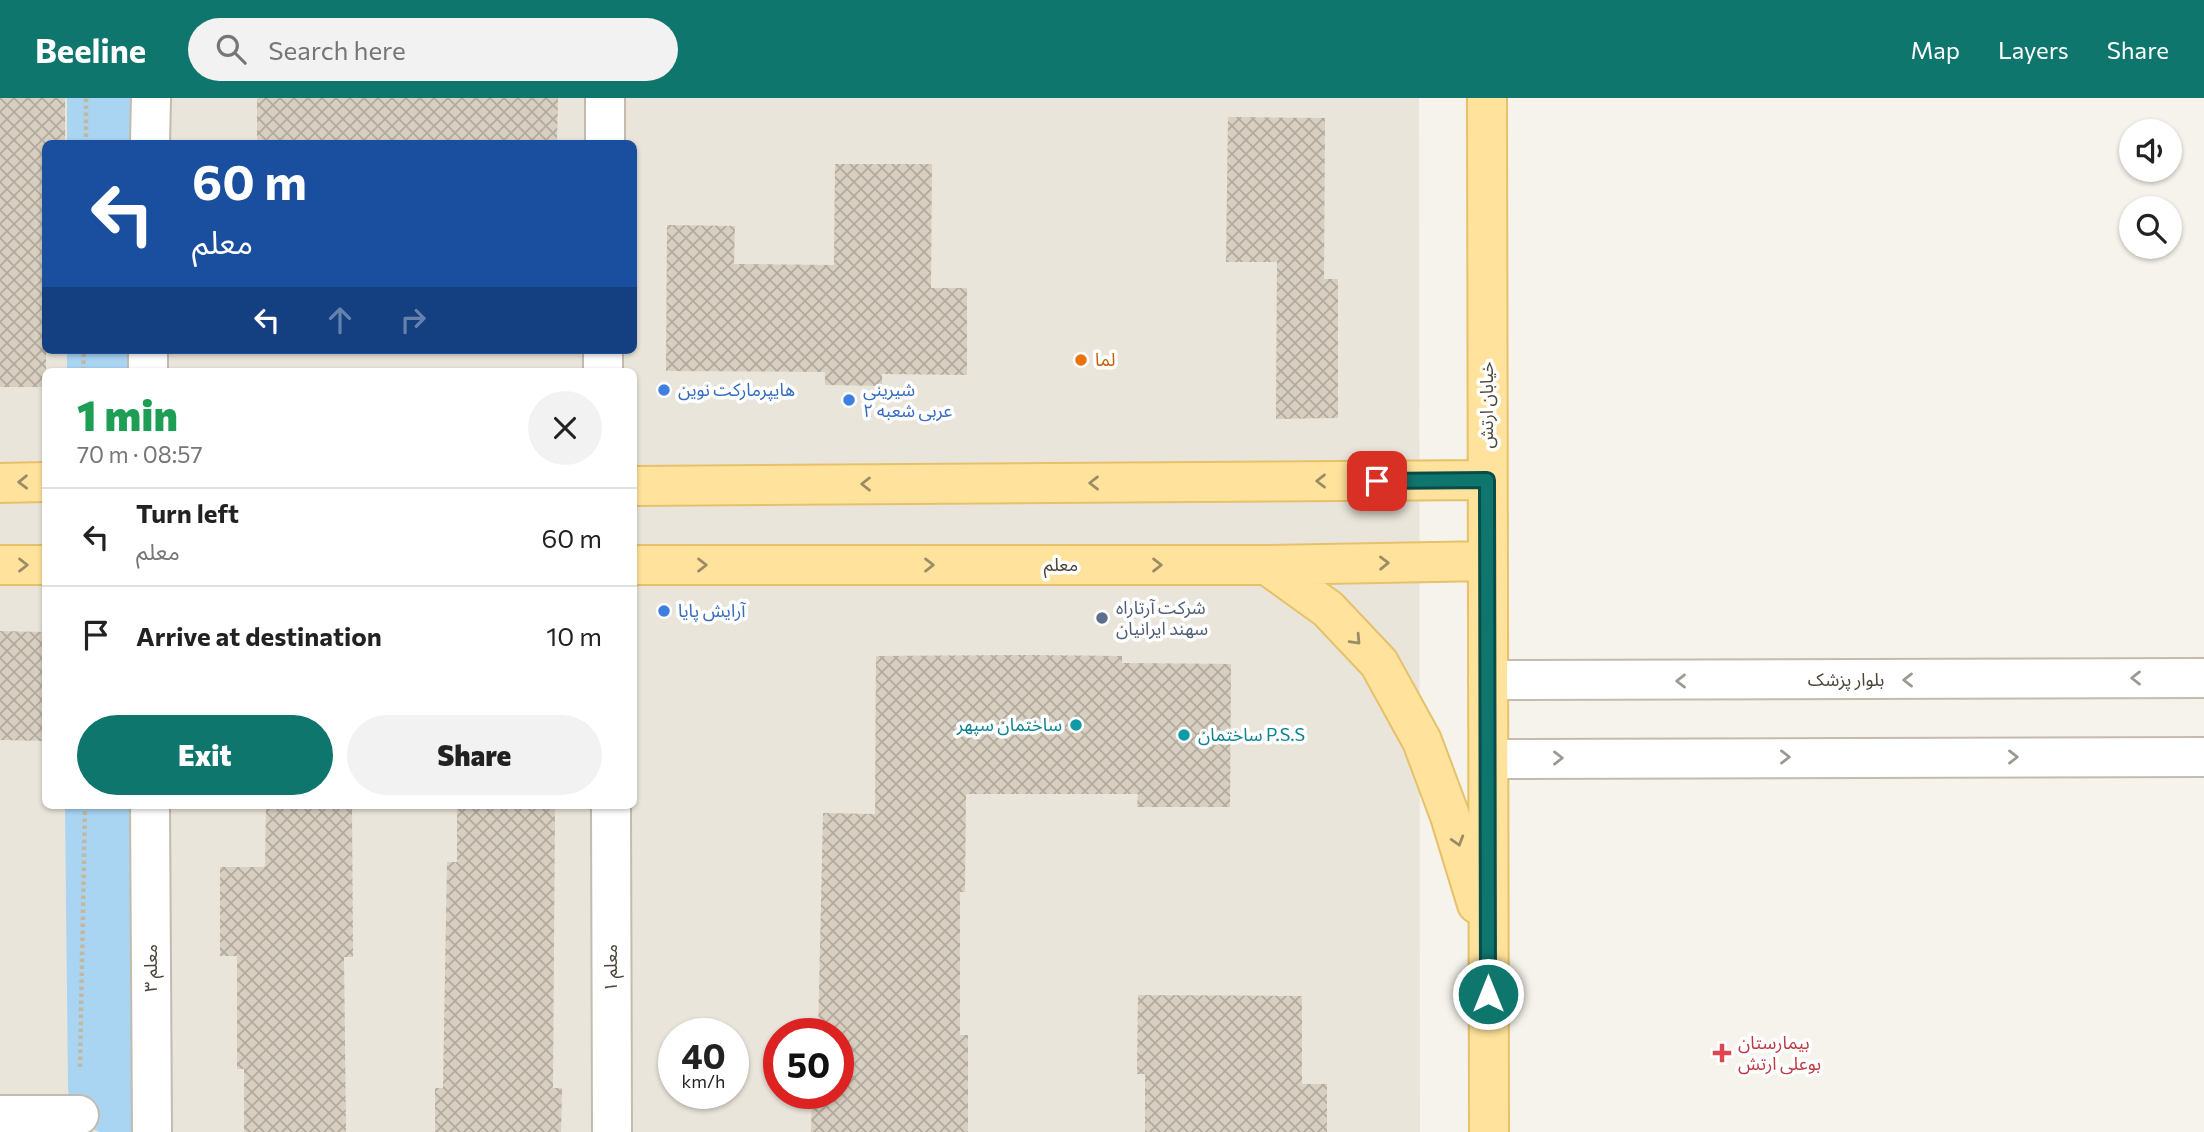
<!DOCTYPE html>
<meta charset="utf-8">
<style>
body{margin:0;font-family:Commissioner,"Noto Sans Arabic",sans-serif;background:#f2f2f2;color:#222;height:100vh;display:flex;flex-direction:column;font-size:26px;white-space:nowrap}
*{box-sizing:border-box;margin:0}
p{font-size:23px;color:#767676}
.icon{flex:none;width:38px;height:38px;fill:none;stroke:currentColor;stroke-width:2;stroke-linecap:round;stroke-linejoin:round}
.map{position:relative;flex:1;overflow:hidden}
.panel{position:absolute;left:42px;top:270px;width:595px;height:441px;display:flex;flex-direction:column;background:#fff;border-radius:10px;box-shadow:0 2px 5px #0004}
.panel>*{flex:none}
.banner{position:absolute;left:42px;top:42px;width:595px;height:214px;border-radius:10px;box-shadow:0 2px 5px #0004;background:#1a4fa0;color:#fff;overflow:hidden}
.tools{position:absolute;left:2119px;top:21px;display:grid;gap:14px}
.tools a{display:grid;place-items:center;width:63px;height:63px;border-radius:50%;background:#fff;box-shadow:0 2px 5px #0004;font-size:35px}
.speed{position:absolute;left:658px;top:920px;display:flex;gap:14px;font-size:35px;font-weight:700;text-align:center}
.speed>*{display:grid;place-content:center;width:91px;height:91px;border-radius:50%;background:#fff;box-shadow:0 2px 5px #0004;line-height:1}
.speed small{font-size:18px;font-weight:400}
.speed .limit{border:10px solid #d22;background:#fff;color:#111}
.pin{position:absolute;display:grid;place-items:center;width:60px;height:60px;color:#fff;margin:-30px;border-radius:14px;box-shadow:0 4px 10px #0006}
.me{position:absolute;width:77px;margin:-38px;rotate:0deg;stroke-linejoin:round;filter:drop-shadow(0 0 5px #0008)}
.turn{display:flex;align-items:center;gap:24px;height:147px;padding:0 35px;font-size:32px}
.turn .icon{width:91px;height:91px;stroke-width:2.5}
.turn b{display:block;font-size:49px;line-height:60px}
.lanes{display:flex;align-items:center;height:66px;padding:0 35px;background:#0003;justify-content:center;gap:35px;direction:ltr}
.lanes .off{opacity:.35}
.round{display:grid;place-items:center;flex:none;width:74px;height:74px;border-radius:37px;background:#f2f2f2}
.headline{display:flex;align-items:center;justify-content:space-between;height:119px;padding:0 35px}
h1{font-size:42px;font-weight:800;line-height:52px;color:#1e9e55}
.button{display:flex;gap:14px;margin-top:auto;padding:14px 35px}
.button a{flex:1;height:80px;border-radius:42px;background:#0f766e;color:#fff;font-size:28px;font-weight:800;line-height:80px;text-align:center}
.button a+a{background:#f2f2f2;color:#222}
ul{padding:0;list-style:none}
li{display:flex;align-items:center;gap:21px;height:98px;padding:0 35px;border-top:2px solid #e0e0e0}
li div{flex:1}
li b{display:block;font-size:26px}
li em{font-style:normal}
header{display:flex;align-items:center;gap:42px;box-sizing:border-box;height:98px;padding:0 35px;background:#0f766e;color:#fff}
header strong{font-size:33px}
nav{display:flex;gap:38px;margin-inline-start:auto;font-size:24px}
.search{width:490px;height:63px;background:#f2f2f2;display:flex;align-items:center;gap:18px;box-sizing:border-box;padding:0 24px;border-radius:38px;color:#767676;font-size:26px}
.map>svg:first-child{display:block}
.residential{fill:#eae5da;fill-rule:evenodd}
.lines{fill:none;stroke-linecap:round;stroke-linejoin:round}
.river{stroke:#a9d4f2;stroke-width:98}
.building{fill:url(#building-cross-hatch)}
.minor-casing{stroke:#c2bbae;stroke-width:42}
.major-casing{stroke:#e6c16a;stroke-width:42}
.path{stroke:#c4b79f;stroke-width:4.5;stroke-dasharray:3.5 3.5;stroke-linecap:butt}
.minor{stroke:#fff;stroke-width:38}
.major{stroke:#ffe39c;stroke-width:38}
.oneway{stroke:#9c8c66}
.oneway2{stroke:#9c9892}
.route-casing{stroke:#0a4d48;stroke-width:18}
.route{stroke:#0f766e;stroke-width:12}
.food-dot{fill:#e8710a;stroke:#fff;stroke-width:2.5}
.shop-dot{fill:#3f7fe0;stroke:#fff;stroke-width:2.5}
.service-dot{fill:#5c6f8a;stroke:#fff;stroke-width:2.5}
.culture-dot{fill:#0f9aa8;stroke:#fff;stroke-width:2.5}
.health-dot{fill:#e0444e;stroke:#fff;stroke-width:2.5}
.labels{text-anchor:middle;stroke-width:7;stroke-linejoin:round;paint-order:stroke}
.food-label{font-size:18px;fill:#c56008;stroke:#fff;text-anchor:start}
.shop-label{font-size:18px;fill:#366cbe;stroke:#fff;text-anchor:start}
.street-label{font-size:18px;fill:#4b4439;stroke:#fff}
.service-label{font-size:18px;fill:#4e5e75;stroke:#fff;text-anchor:start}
.culture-label{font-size:18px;fill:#0d838f;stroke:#fff;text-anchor:end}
.health-label{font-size:18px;fill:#be3a42;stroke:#fff;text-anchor:start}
</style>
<header>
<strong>Beeline</strong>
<div class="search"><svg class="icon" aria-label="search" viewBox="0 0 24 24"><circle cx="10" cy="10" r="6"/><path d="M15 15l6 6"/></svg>Search here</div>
<nav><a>Map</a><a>Layers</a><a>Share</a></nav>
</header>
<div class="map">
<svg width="2204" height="1034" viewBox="0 0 2204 1034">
<defs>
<pattern id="building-cross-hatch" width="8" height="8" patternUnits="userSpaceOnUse" patternTransform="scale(1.75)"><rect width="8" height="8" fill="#d8cfc1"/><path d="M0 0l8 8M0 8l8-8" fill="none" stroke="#b1aa9e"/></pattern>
</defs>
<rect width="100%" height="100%" fill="#f6f3ec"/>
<path class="residential" d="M0,0H1419L1420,1034H0ZM46,46H634V252H46ZM46,273H634V707H46ZM674,936H733V996H674ZM779,936H838V996H779Z"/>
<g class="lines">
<path class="river" d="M116,46V0
M116,273V252
M114,707L117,988"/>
</g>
<path class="building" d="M0,0H65V46H46V289H0Z
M257,0H558L557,46H257Z
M1228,19L1325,20L1324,181H1338V320L1276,321L1277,164H1226Z
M835,66H932L931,190H967V277L882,276V288L825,287V274L666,273L667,127L735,128L734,166L834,167Z
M0,533L46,534V643L0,642Z
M1030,557L1122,558V565L1231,566L1230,709H1137L1138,696H966L965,794H960V937H968V1034H811L812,996H838V936H812H818L823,715L875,716L876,558Z
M266,707H352L353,859H344L346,1034H244V971H237V858H220V769H265Z
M457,707H555L553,990H562L561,1034H435V990H443L447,764H457Z
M1138,897L1302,898V986H1327V1034H1145V976H1137Z"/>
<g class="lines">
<g class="minor-casing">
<path id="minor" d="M150,46L151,0
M605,46V0
M148,273V252
M603,273V252
M1488,582L2204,580
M1489,661L2204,659
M150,707L152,1034
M611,707L612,1034
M0,1017H79"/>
</g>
<g class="major-casing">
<path id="major" d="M1487,0L1489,1034
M0,385L46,384
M634,388L1487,382
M0,467H46
M634,467H1267L1488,463
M1267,467L1328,511L1379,565L1422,643L1450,718L1477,806"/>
</g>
<path class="path" d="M86,46V0
M83,273L84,252
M80,969L85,707"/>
<use href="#minor" class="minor"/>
<use href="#major" class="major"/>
</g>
<defs><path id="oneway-chevron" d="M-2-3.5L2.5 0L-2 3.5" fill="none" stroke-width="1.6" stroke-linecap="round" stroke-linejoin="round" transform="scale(1.75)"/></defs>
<g class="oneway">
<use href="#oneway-chevron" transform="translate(1321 383) rotate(180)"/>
<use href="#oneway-chevron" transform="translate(23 384) rotate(179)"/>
<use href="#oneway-chevron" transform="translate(1094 385) rotate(180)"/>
<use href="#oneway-chevron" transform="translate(866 386) rotate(180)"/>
<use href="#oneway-chevron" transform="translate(1384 465) rotate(-1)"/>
<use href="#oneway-chevron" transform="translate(23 467)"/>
<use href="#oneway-chevron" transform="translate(702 467)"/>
<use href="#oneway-chevron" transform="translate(929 467)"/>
<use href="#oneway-chevron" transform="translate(1157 467)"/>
<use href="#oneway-chevron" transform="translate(1356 542) rotate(47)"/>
<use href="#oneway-chevron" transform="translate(1458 743) rotate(73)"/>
</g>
<g class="oneway2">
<use href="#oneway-chevron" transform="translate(2136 580) rotate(180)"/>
<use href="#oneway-chevron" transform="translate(1908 582) rotate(180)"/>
<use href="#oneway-chevron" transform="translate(1681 583) rotate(180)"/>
<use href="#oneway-chevron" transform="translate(1785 659)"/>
<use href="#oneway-chevron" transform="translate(2013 659)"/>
<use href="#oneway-chevron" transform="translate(1558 660)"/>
</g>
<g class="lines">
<g class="route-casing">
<path id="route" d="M1377,383L1487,382L1488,896"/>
</g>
<use href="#route" class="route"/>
</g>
<circle class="food-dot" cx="1081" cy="262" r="7"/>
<g class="shop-dot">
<circle cx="664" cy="292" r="7"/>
<circle cx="849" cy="302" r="7"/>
<circle cx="664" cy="513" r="7"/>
</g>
<circle class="service-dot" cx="1102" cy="520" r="7"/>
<g class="culture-dot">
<circle cx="1076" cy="627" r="7"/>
<circle cx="1184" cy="637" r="7"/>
</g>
<path class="health-dot" d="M1718.5 944.5h7v7h7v7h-7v7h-7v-7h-7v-7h7z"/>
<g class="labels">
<g class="food-label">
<text x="1095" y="268">لما</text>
</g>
<g class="shop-label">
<text x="678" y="298">هایپرمارکت نوین</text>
<text x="863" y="298">شیرینی<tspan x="863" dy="21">عربی شعبه ۲</tspan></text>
<text x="678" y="519">آرایش پایا</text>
</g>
<g class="street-label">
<text transform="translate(1487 307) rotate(-90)" y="6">خیابان ارتش</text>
<text x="1061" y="473">معلم</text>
<text x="1846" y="588">بلوار پزشک</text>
<text transform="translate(151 870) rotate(-90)" y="6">معلم ۳</text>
<text transform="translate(611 870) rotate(-90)" y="6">معلم ۱</text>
</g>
<g class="service-label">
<text x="1116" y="516">شرکت آرتاراه<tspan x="1116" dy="21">سهند ایرانیان</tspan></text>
</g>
<g class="culture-label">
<text x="1062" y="633">ساختمان سپهر</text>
<text x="1198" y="643" text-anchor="start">ساختمان P.S.S</text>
</g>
<g class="health-label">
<text x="1738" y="951">بیمارستان<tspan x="1738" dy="21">بوعلی ارتش</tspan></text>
</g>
</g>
</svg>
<div class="tools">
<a><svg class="icon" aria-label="sound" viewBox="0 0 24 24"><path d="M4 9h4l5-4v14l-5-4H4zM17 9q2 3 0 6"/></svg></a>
<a><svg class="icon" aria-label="search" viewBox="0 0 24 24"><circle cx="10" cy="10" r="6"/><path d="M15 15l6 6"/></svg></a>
</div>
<div class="speed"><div>40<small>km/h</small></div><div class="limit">50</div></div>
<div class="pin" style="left:1377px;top:383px;background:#d93025"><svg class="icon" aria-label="arrive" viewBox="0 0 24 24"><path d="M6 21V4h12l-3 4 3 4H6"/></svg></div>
<svg class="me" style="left:1488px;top:896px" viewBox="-20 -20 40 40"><circle r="17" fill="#0f766e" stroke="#fff" stroke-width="3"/><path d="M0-11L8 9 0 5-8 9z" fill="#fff"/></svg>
<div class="banner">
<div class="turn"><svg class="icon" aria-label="left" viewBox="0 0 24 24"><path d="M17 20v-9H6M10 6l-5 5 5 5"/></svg><div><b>60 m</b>معلم</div></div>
<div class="lanes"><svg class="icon" aria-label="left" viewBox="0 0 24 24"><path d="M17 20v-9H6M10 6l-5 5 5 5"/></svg><svg class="icon off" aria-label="ahead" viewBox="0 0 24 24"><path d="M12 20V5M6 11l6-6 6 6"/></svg><svg class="icon off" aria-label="right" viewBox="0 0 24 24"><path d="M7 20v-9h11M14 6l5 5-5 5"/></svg></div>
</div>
<section class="panel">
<div class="headline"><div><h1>1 min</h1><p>70 m · 08:57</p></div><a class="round"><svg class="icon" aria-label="close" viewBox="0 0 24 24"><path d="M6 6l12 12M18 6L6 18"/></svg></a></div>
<ul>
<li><svg class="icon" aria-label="left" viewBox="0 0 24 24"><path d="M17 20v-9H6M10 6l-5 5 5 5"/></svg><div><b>Turn left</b><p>معلم</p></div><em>60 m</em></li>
<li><svg class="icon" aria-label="arrive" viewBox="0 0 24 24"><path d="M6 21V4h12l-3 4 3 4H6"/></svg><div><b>Arrive at destination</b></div><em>10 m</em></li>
</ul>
<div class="button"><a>Exit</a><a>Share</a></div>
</section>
</div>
